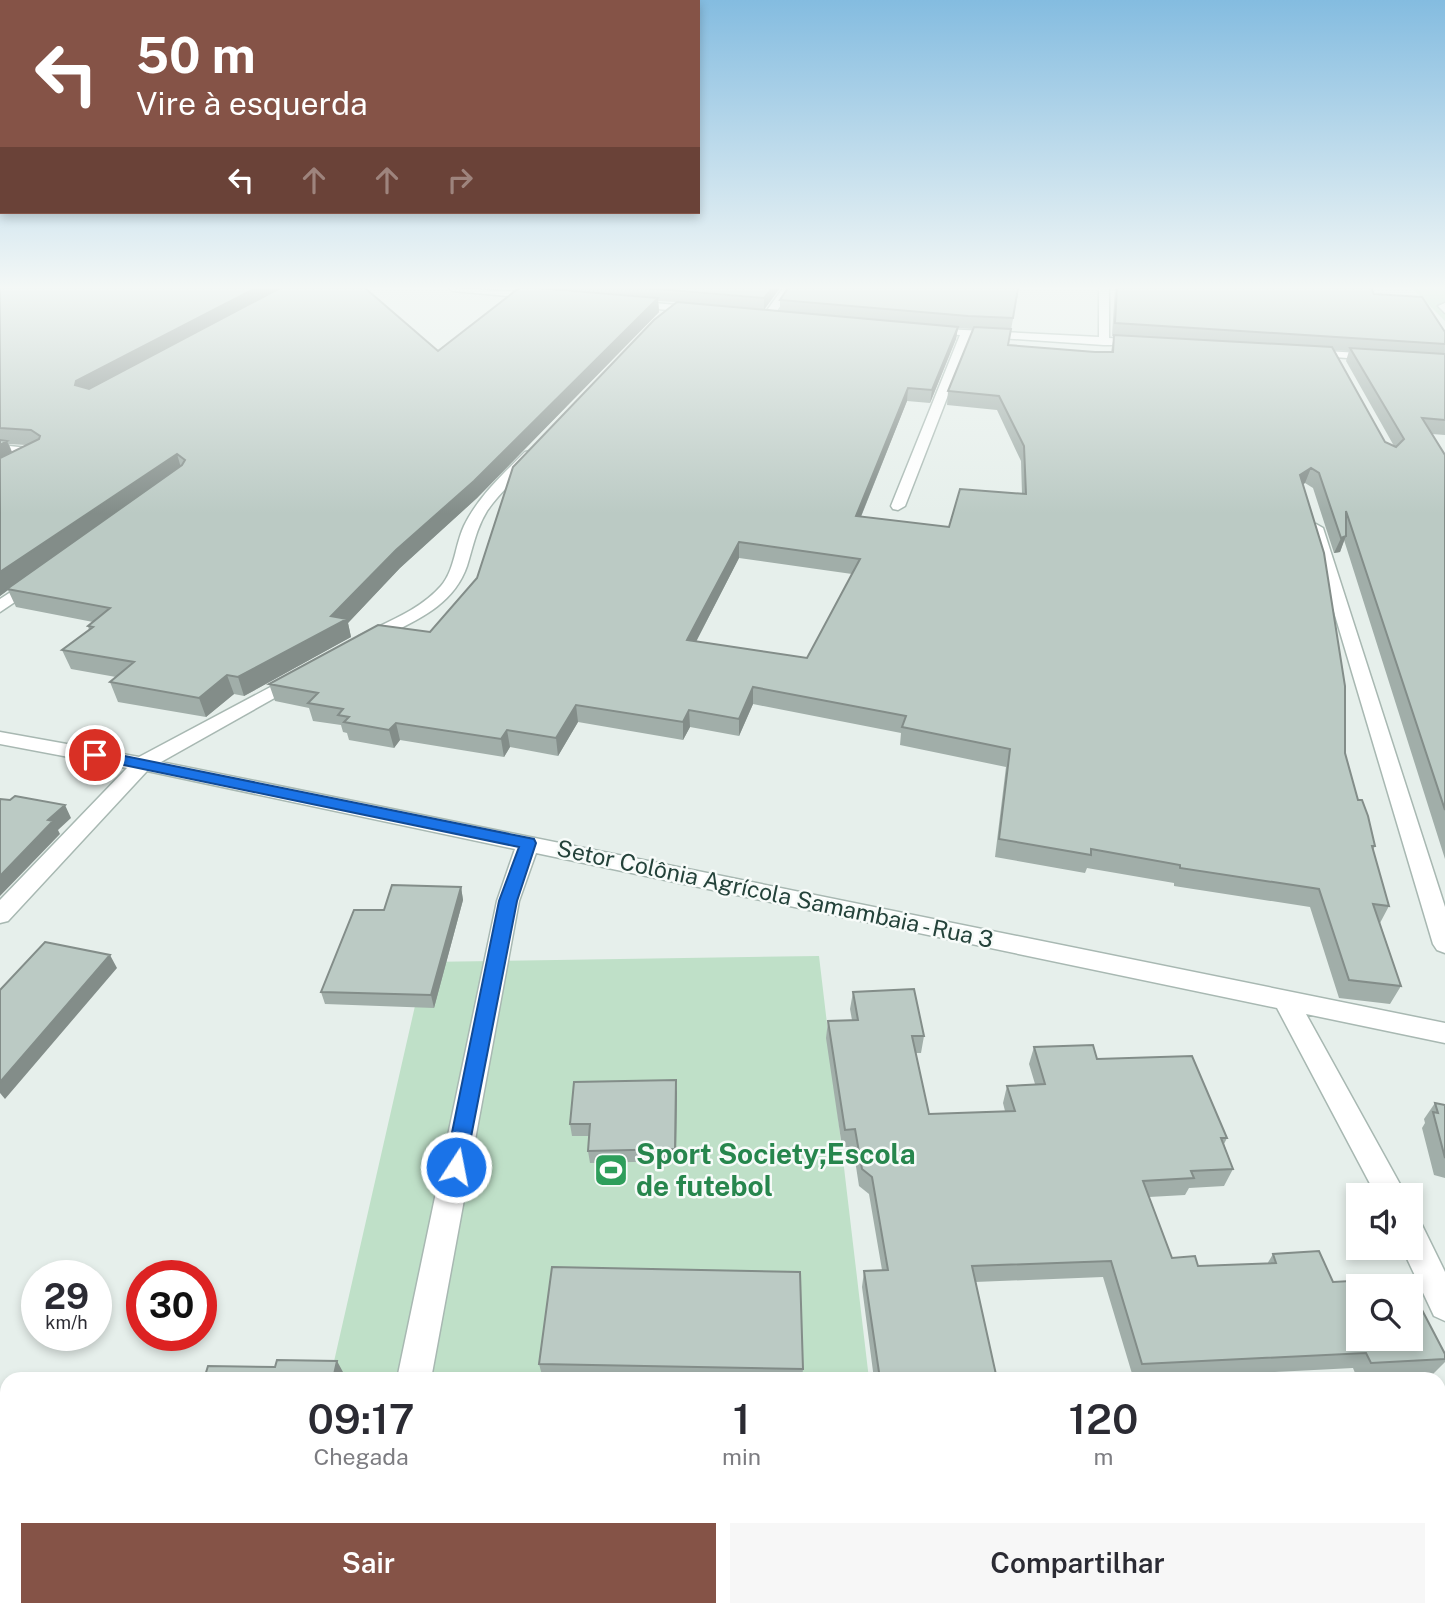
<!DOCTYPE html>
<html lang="pt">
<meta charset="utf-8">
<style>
body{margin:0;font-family:"Public Sans",sans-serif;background:#f7f7f7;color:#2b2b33;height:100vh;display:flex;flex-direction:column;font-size:26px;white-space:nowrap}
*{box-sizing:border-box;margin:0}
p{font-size:23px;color:#7c7c81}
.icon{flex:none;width:38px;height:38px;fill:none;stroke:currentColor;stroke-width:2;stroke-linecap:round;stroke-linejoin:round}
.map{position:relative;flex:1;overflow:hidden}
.sheet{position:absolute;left:0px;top:1372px;width:1446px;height:245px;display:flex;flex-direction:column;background:#fff;border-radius:21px 21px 0 0;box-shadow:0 4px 10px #0003}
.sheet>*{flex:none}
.guide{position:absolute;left:0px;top:0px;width:700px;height:214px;box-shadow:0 4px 10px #0003;background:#855347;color:#fff;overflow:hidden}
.controls{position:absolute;left:1346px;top:1183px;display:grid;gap:14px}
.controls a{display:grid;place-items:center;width:77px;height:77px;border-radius:0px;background:#fff;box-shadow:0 4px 10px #0003;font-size:35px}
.speed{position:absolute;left:21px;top:1260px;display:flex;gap:14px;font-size:35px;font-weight:700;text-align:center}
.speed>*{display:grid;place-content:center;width:91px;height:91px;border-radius:50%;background:#fff;box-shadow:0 4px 10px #0003;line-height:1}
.speed small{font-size:18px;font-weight:400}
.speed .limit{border:10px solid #d22;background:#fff;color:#111}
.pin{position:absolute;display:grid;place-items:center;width:60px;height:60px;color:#fff;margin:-30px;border:4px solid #fff;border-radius:50%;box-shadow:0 2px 7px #0007}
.me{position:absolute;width:77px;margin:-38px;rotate:11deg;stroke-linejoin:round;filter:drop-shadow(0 0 5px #0008)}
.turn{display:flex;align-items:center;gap:24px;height:147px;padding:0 21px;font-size:32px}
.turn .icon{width:91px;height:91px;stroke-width:2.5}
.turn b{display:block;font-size:49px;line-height:60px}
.lanes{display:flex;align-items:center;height:66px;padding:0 21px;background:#0003;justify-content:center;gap:35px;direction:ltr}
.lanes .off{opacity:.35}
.eta{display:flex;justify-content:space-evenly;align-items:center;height:119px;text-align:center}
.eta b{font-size:42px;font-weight:600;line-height:49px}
.action{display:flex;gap:14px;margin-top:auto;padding:14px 21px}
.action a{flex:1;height:80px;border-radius:0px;background:#855347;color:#fff;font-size:28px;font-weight:600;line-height:80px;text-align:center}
.action a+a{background:#f7f7f7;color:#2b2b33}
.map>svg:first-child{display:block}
.green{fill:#bfe0c8}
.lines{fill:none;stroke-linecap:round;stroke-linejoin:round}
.minor-casing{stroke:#a8b8b2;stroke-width:3}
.minor{fill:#fff;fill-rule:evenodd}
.wall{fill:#a1aea9;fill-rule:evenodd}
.shaded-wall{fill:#838d89}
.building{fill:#bbcac4;stroke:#838d89;stroke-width:2;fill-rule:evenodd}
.route{fill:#1a73e8;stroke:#114b97;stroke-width:2}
.labels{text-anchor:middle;stroke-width:5;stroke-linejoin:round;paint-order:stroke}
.street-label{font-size:23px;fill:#24423a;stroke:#f7fbf9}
.near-leisure-label{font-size:28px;font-weight:bold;fill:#27864d;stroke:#f7fbf9;text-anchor:start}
</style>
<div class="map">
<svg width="1445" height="1617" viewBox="0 0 1445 1617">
<rect width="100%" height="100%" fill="#e6efeb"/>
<path class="green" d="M1412,288H1445V321Z
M819,956L869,1379H330L425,962Z"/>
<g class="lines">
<g class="minor-casing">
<path id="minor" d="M448,288L541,293L546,296L541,299L453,291Z
M783,288H793L772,318H764L763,316Z
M1099,288H1109V338L1141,340L1147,343L1145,345H1104L971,336L905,506L898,510L893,509L891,506L960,335L929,333L924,330L925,328L1099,337Z
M632,301L698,307L703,310L698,313L628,306L627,304Z
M1445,303V313L1438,306Z
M1310,350L1375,354L1381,357L1375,360L1306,355V351Z
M0,445L37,449L44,453L0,478V468L23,455L0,453Z
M530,451L537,455C521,475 501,490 487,511C476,529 473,547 467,566C455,601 424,617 393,632C383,638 371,647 359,644L356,640L359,636C387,622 420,610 441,586C455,570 455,545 464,526C478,497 502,475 525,452Z
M1316,524L1323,528L1445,907V953L1437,950L1433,944L1309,528Z
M34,577L40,579L42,582L40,585L0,612V599Z
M297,673L303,674L306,678L303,682L161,762L1445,1023V1043L1306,1014L1406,1195H1376L1277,1008L536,853L519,901L431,1379H397L497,901L515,849L147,771L8,921L0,923V900L127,768L0,744V732L139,757Z
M1410,1219L1421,1223L1445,1272V1321L1434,1316L1402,1248H1410Z
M350,1610H388L386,1617H348Z"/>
</g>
<use href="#minor" class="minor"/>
</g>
<path class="wall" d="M0,288L438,351L519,288H780L764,309L780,311V300L1019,288L1008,345L1095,352H1111L1114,336H1112L1115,288H1371L1374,294L1445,332V435L1432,434L1445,455V859L1344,540L1340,552L1334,553L1313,488L1305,483L1303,484L1345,753L1358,800L1375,846L1373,850L1389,906L1380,923L1401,986L1390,1004L1339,998L1310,907L1174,886V883L1087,868L1085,873L995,857L1006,767L900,745L901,733L753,704L739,736L690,727L683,740L578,722L558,756L510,747L504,757L400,740L394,748L349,740L347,733L343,732L341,725L313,721L309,708L275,701L269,684L430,632L477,578L676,302L658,301L659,312L477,498L400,568L348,623L351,637L244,696L234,694L206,717L118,702L110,682L116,677L71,669L62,650L89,630L88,626L93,622L16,607L8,590L0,596ZM958,328L973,329L948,391L947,405L997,410L1021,461L1022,494L949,527L861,517L907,401L930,403L956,339ZM1334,350L1349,351L1346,361L1394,446L1385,442ZM9,444L26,445L12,452ZM739,558L852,574L807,658L696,642Z
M461,887L463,900L434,1008L325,1004L321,992L384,910Z
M853,992L924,1036L921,1053H916L929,1114L1005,1111L1003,1103L1007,1086L1035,1084L1029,1064L1034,1047L1097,1059L1227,1138L1224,1144L1233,1169L1224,1186L1189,1188L1185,1195L1149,1197L1172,1258L1198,1266L1267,1264L1273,1254L1333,1282L1445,1354V1362L1433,1374L1357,1378L1353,1368L1156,1378L1133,1377L1103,1277L975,1282L997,1379H874L862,1287L864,1271L882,1270L869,1194L859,1186L853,1147H842L826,1038L828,1021L852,1020L850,1009Z
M676,1080V1161L590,1163L588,1151L589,1136H572L570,1124Z
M1435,1103L1445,1105V1178L1434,1175L1422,1128L1425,1123L1424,1119Z
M539,1364L803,1369L802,1379H738L542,1375Z
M906,1610H1044L1045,1617H907Z
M1231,1610H1438L1445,1617H1234Z"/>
<path class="shaded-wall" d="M256,288H285L82,397L75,385L76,381Z
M772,288H780L764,310V298Z
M658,298L659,312L477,498L400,568L348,623L351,637L244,696L238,677L331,616L396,550Z
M958,327L956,339L930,403L932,390Z
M908,388L907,401L855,531L856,516Z
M7,441L14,457L0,465V445Z
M177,454L182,471L7,589L8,590L0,596V572Z
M1311,468L1305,483L1294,490L1300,475Z
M1346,536L1340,552L1334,553L1341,538Z
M739,542V558L688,657L687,640Z
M227,675L234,694L206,717L199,698Z
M753,687V704L739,736V719Z
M576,705L578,722L558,756L556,738Z
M689,710L690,727L683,740V722Z
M396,723L400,740L394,748L389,730Z
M507,730L510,747L504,757L501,739Z
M65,805L71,818L58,830L60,834L0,896V876L48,820Z
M461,887L463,900L434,1008L431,995Z
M110,955L117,968L5,1099L0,1093V1082Z
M676,1080L677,1093L676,1161L675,1149Z
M337,1361L343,1372L341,1379H333Z
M7,1474V1509L0,1525V1489Z"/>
<path class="building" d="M0,288H256L76,381L75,385L89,389L280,288H365L438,351L519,288H536L658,298L474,481L396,550L331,616L347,619L238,677L227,675L199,698L110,682L134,662L62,650L93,627L88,626L110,608L7,589L182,465L185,460L177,454L0,572V458L39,439L40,436L31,430L0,428Z
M646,288H772L764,298Z
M788,288H1018L1013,318L968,316L780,300Z
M1117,288H1371L1374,294L1422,297L1445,332V344L1115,323Z
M677,302L958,327L932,390L908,388L856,516L949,527L960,489L1026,494L1024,446L999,396L948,391L974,327L1011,329L1008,345L1095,352H1113L1114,335L1332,347L1385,442L1396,447L1404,439L1350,348L1445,354V420L1422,418L1445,455V810L1346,511V536L1341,538L1319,473L1311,468L1300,475L1324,553L1345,686V753L1358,800H1362L1368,816L1375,846H1372L1389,906L1373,904L1401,986L1349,980L1319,889L1180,868V865L1091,849V855L999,839L1010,749L902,727L906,716L753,687L739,719L689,710L683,722L576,705L556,738L507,730L501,739L396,723L389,730L344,722L349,717L338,715L343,709L308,703L318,693L269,684L378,625L430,632L477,578L513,467L654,320ZM739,542L860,559L807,658L687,640Z
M0,440L7,441L0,445Z
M15,796L65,805L48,820L53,821L0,876V799L10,800Z
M392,885L461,887L431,995L321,992L354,910H384Z
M45,942L110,955L0,1082V990Z
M914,989L924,1036H912L929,1114L1015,1111L1007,1086L1045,1084L1034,1047L1093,1045L1097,1059L1192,1056L1227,1138H1221L1233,1169L1191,1171L1194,1178L1143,1181L1172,1258L1195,1256L1198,1266L1276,1263L1273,1254L1319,1251L1333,1282L1406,1278L1410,1286H1358V1339H1410V1287L1445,1354V1359L1371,1363L1366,1353L1142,1364L1111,1261L972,1266L997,1379H880L864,1271L888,1270L872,1177L862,1169L855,1129L845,1130L828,1021L858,1020L853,992Z
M676,1080L675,1149L588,1151L590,1124H570L574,1082Z
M1435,1103L1445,1105V1158L1433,1112L1438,1113Z
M552,1267L800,1272L803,1369L539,1364Z
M277,1360L337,1361L333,1379H204L208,1366L275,1367Z
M1155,1376L1156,1379H1091Z
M0,1433H7V1474L0,1489Z
M1445,1441V1617H1255L1253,1610H1438V1442Z
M913,1610H1044L1045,1617H914Z"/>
<linearGradient id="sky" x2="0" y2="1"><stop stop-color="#84bce0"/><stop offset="0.56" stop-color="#f4f8f6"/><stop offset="1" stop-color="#f4f8f6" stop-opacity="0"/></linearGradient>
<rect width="1445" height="514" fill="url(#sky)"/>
<path class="route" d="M95,750L534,839L536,843L517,901L464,1173L456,1176L448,1173L445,1167L499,901L519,847L90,758L87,755L90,752Z"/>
<defs>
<g id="stadium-square" transform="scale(1.75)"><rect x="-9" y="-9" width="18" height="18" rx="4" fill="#2e9e5b" stroke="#f7fbf9"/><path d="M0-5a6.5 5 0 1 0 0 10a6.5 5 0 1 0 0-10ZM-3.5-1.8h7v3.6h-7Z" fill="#fff"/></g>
</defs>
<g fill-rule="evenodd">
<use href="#stadium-square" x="611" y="1170"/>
</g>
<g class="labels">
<g class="street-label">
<text transform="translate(775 894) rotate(12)" y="8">Setor Colônia Agrícola Samambaia - Rua 3</text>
</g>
<g class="near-leisure-label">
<text x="636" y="1164">Sport Society;Escola<tspan x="636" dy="32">de futebol</tspan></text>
</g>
</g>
</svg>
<div class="controls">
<a><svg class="icon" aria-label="sound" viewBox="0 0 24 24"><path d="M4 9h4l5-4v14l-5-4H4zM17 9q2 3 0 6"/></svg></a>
<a><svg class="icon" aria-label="search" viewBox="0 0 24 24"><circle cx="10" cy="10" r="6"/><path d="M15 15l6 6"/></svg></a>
</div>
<div class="speed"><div>29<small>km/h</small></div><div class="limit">30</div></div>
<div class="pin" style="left:95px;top:755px;background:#d93025"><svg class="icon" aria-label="arrive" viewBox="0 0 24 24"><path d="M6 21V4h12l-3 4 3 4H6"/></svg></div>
<svg class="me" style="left:456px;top:1167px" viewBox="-20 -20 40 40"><circle r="17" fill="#1a73e8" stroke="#fff" stroke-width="3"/><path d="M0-11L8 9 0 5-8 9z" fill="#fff"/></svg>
<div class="guide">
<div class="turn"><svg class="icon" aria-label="left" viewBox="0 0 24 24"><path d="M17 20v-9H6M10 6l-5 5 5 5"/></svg><div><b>50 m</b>Vire à esquerda</div></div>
<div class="lanes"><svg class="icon" aria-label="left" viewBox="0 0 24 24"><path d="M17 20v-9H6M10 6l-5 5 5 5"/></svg><svg class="icon off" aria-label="ahead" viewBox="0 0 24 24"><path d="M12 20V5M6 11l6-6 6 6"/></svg><svg class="icon off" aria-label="ahead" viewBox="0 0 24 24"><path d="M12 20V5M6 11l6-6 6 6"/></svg><svg class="icon off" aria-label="right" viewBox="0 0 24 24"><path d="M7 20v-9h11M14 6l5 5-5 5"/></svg></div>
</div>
<section class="sheet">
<div class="eta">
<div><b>09:17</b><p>Chegada</p></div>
<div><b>1</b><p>min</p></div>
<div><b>120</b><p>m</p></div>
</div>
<div class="action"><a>Sair</a><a>Compartilhar</a></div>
</section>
</div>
